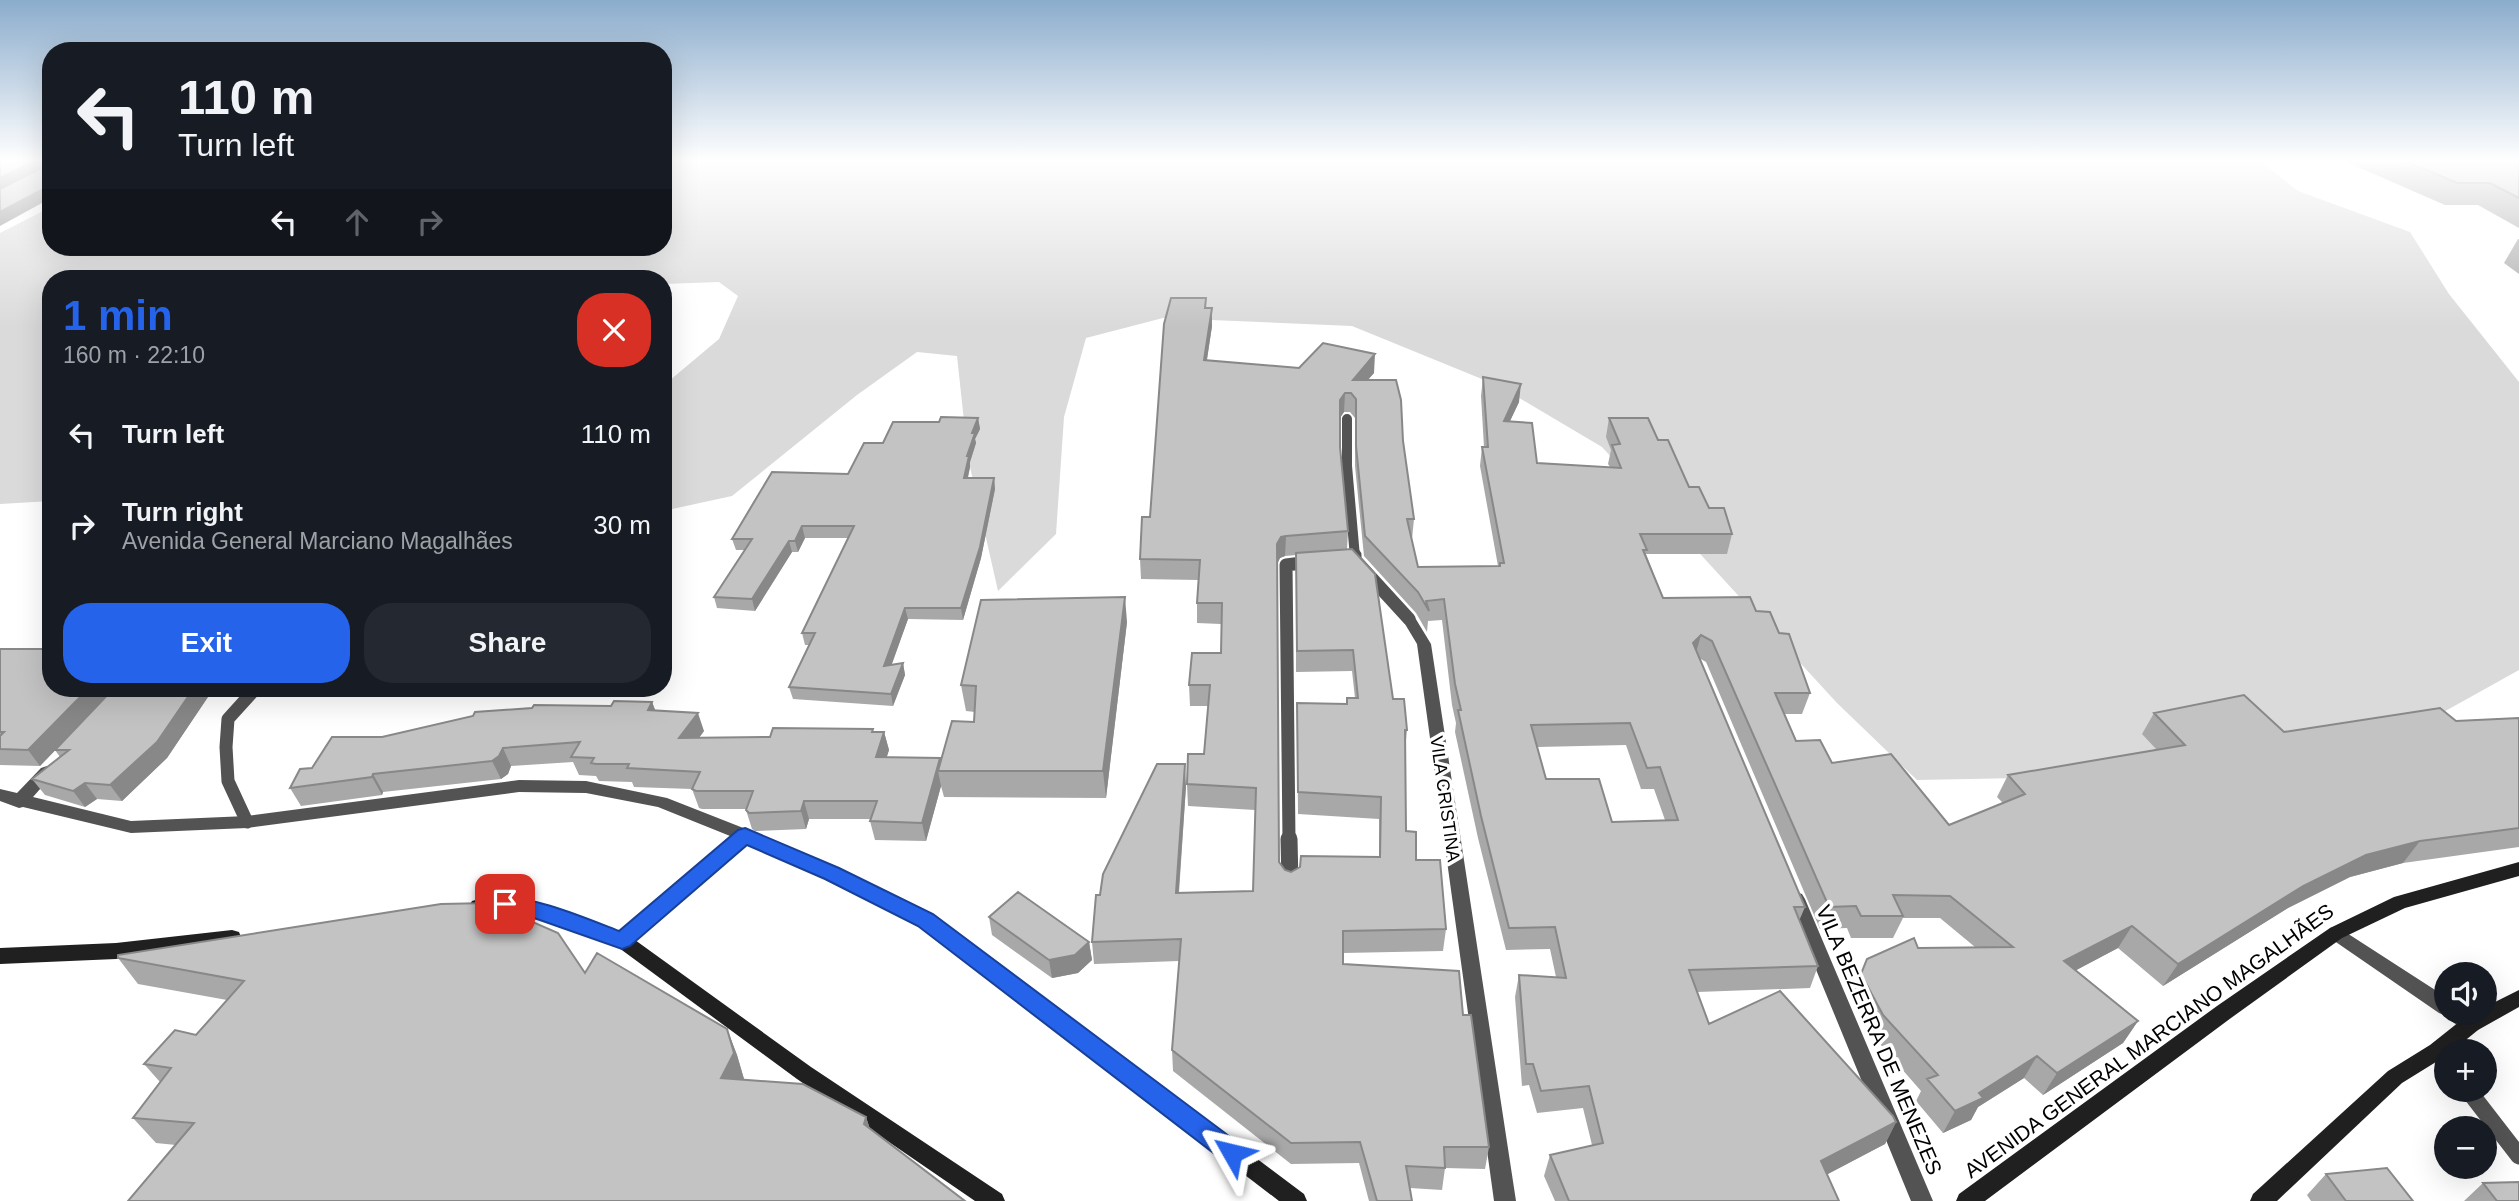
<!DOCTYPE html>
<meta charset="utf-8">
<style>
body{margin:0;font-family:Helvetica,sans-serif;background:#242831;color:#f1f3f6;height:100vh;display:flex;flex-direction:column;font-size:26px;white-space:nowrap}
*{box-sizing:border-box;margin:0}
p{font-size:23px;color:#9ea1a6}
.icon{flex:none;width:38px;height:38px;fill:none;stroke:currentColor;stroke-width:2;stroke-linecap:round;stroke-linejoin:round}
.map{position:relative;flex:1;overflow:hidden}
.panel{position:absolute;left:42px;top:270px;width:630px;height:427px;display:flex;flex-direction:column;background:#171b24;border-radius:28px;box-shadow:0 7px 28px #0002}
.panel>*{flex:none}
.top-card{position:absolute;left:42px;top:42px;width:630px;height:214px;border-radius:28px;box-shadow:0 7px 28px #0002;background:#171b24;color:#f1f3f6;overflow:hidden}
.controls{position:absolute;left:2434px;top:962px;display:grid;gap:14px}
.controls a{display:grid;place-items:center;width:63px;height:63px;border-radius:50%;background:#171b24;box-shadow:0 7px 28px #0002;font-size:35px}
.pin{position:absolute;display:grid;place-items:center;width:60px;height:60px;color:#fff;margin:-30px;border-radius:14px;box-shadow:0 4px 10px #0006}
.me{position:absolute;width:77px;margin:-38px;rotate:307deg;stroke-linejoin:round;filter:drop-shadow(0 0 5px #0008)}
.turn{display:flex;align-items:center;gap:24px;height:147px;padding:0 21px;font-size:32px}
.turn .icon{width:91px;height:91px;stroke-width:2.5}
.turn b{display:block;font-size:49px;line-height:60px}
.lanes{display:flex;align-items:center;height:66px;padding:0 21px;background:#0003;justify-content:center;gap:35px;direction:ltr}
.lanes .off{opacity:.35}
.round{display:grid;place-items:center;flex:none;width:74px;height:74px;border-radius:28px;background:#242831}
.head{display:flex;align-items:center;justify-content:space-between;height:119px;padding:0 21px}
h1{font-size:42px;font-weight:700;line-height:52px;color:#2563eb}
.action{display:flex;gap:14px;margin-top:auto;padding:14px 21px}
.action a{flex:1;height:80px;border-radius:28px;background:#2563eb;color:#fff;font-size:28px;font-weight:700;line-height:80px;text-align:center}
.action a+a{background:#242831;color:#f1f3f6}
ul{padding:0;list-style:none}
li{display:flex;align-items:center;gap:21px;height:91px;padding:0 21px}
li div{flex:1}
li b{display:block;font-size:26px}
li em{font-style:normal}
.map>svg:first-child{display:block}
.green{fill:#dadada}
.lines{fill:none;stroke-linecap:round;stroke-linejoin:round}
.lane-far2{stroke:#535353;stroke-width:10}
.lane-far1{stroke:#535353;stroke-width:13}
.lane{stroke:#535353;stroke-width:17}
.street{fill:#535353;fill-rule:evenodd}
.secondary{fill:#202020;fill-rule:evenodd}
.wall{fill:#a8a8a8;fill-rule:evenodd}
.shaded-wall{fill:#888}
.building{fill:#c3c3c3;stroke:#888;stroke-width:2;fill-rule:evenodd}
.route{fill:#2563eb;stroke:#184099;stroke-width:2}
.labels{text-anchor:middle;stroke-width:7;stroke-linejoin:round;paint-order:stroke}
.street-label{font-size:18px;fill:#000;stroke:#fff}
.near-street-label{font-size:21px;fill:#000;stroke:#fff}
</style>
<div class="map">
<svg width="2519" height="1201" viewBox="0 0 2519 1201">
<rect width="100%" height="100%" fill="#fff"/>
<path class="green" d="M663,160H2259L2298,191L2410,232L2449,294L2519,382V670L2422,724L2224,774L1917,780L1837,703L1602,447L1499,386L1352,326L1163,318L1086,338L1064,417L1056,534L998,591L968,458L957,356L917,352L857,395L732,496L663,511V386L719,339L738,296L719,282L663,284V278H51V501L0,504V233L51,207V247H663Z"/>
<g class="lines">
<path class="lane-far2" d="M1347,419V466L1355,557"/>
<path class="lane-far1" d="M1355,555V560L1409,619
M247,822L228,781L226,747L228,719L256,688
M1289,840L1286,565L1310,562"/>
<path class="lane" d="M1289,839L1290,883
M2437,1051L2446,1063
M2468,1090L2519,1156"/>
<path class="street" d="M1409,615L1414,616L1431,644L1516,1201H1494L1417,644L1402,619Z
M47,766L53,768L55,772L33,797L131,821L247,816L519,780L586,781L667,798L751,831L754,836L751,841L745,842L658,807L586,793L519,792L247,828L131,833L23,807L19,808L0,801V789L17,793L41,768Z
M1796,892L1802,894L1805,899L1933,1201H1911L1787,899L1790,894Z
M2336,926L2446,997V1013C2460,1013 2474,1010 2481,1024L2478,1030C2461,1036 2453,1018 2439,1013L2330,938L2327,933L2330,928Z"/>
<path class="secondary" d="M745,830L838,868L931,915L1304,1194L1307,1201H1279L919,925L826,878L747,844L635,940L811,1067L1002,1194L1005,1201H975L797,1079L615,945L538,918L505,911L478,913L472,911L469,906L472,901C516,887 577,917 619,932L739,831Z
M2519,862V876L2405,908L2342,938L2231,1018L1985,1201H1956L1959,1194L2217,1006L2330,928L2394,897Z
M232,930L239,932L241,937L239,942L232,944L116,959L0,964V948L116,943Z
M2519,990V1007L2478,1030L2451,1052H2446L2444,1057L2402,1083L2277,1201H2250L2253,1194L2388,1071L2430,1045L2464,1018L2473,1013H2485V1007Z"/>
</g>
<path class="wall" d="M2342,160H2519V228L2478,205H2445Z
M2518,239H2519V274L2504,263Z
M1206,298V308H1212V326L1207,360L1299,368L1374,373L1368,380L1403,441L1414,519L1412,539L1418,567L1498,566L1480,466L1482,447H1484L1481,396L1483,377L1519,402L1510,421L1537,463L1610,467L1608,464L1611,450L1606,437L1609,418L1658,440L1689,487L1732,534L1727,554H1646L1663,598L1756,611L1779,633L1810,693L1802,714H1784L1796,741L1832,763L1949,825L2003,803L1997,797L2008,775L2157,750L2142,734L2154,713L2284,732L2519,718V847L2403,863L2350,877L2288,908L2163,986L2118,948L2076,970L2138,1021L2123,1043L2043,1095L2024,1078L1978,1107L1971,1120L1943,1133L1916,1101L1921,1091L1873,1036L1851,996L1867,959L1918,948L1975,947L1940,918H1903L1893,938H1851L1847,928L1820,929L1706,662L1699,658L1805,907L1799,921L1818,966L1810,988L1697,992L1709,1024L1896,1122L1885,1144L1827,1174L1839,1201H1555L1544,1176L1550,1155L1592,1145L1583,1108L1537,1113L1529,1085L1522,1086L1515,997L1519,975L1556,977L1550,949L1506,950L1478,838L1455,732L1456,723L1452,705L1442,620L1428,621L1427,632L1416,613L1364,556L1355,466V418L1350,412H1344L1340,418V447L1348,531L1347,549L1393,699L1407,730L1405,751L1406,831L1416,860L1446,929L1443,951L1343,953V964L1463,1015L1489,1147L1485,1169L1445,1168L1442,1190L1410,1188L1412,1201H1369L1359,1163L1291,1164L1173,1071L1172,1050L1179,961L1094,964L1092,942L1100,895L1186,786L1179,893L1253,891L1255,810L1188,806L1187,784L1204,754L1208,706H1190L1189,685L1221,653V624L1197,623V603L1198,580L1141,579L1140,559ZM1296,555V672L1352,671L1355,698L1347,704L1297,703L1298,814L1379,819V857L1291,872L1285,870L1279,862L1277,564L1280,558L1285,556ZM1626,745L1641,789H1654L1665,820L1612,822L1546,779L1537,747Z
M978,418L980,429L975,439L976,443L970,462V467L968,478H994L995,489L981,558L963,620L908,619L891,665L903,663L905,675L893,706L793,699L789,687L809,645H805L802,633L848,538H805L798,552H792L755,611L717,608L714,597L745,550H736L732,539L848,474L883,443L939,422Z
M1127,622L1106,798L944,797L941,786L926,841L875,840L870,821L871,819H809L806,829L755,831L752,829L746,810L747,809H702L699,808L692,789L634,787L632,782L599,781L596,776L579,775L573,762L511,766L508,774L501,779L383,792L382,795L301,806L290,788L312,768L382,737L611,706L652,702L655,710L704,731L699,738L770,737L884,732L889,750L886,758H940L941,761L974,722L975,712L966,711L961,685Z
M0,649L51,688H214L167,758L122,801L97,799L85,807L45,795L32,779L60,757L55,750L40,766L0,765Z
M989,917L1089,942L1092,960L1078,973L1052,978L992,935Z
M118,958L585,973L727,1029L737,1055L744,1079L866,1117L870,1129L176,1145L156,1143L133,1118L160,1082L144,1064L196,1035L227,1000L138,984Z
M2326,1174L2413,1201H2311L2307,1195Z
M2483,1183L2519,1201H2464Z"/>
<path class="shaded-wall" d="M36,160H47L50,166L0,191V178Z
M51,185V198L0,226V212Z
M1212,308V326L1204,378V360Z
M1375,354L1374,373L1353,396V380Z
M1521,384L1519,402L1501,440L1504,421Z
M1345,393L1344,412L1339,419L1340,400Z
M978,418L980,429L975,439L976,443L970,462V467L965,489L964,478L967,456L972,433Z
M994,478L995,489L981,558L963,620L961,608Z
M802,526L805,538L798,552L795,541Z
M1286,536L1285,556L1280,558L1277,564V544L1281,537Z
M789,541L792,552L755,611L752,599Z
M1125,597L1127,622L1106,798L1103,771Z
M905,608L908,619L887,678L884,666Z
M1701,635L1695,656L1693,643Z
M903,663L905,675L893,706L891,694Z
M89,688H116L40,766L28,750Z
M194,688H214L167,758L122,801L110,785Z
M652,702L659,720L648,710Z
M698,713L704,731L685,756L679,738Z
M884,732L889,750L881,776L876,757Z
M503,748L511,766L508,774L501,779L492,761Z
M940,758L943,771H938L941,786L926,841L922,823Z
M1185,764L1186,786L1177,915L1176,893Z
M373,774L383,792L382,795L372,777Z
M85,783L97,799L85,807L73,791Z
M804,801L809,819L806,829L801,811Z
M2420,841L2403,863L2350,877L2288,908L2163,986L2178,964L2303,886L2366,855Z
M2132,926L2118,948L2052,983L2064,961Z
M1089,942L1092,960L1078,973L1052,978L1049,960Z
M2138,1021L2123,1043L2043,1095L2057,1073Z
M727,1029L737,1055L744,1079L732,1103L721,1078Z
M2037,1056L2024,1078L1978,1107L1971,1120L1943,1133L1955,1111L1979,1093Z
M866,1117L874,1142L864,1124Z
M1896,1122L1885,1144L1811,1183L1821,1161Z"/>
<path class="building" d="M0,160H36L0,178Z
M48,160H51V185L0,212V189L47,165Z
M2403,160H2519V198L2490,183H2457Z
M1171,298H1206L1205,308H1212L1204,360L1299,368L1323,343L1375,354L1353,380H1396L1401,400L1403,441L1414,519H1407L1418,567L1500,566V563H1504L1482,447H1488L1483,377L1521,384L1504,421L1532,423L1537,463L1621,468L1612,445L1620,444L1609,418H1648L1658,440H1668L1689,487H1699L1709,508H1724L1732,534H1640L1647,550H1643L1663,598L1750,597L1756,611L1770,612L1779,633L1789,634L1810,693H1775L1796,741L1820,740L1832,763L1891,754L1949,825L2025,794L2008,775L2185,745L2154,713L2244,695L2284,732L2440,708L2456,721L2519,718V828L2420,841L2366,855L2303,886L2178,964L2132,926L2064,961L2138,1021L2057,1073L2037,1056L1979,1093L1983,1098L1955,1111L1927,1079L1938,1075L1883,1015L1861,974L1867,959L1914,938L1918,948L2013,947L1950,896L1893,895L1903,916H1861L1856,906L1829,907L1712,641L1701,635L1693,643L1805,907H1794L1818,966L1689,970L1709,1024L1780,991L1893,1116L1896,1122L1821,1161L1839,1201H1569L1550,1155L1603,1143L1589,1086L1541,1091L1533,1064H1526L1519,975L1566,978L1555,927L1509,928L1481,816L1458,710H1461L1455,684L1444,599L1426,601L1429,611L1418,592L1365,536L1356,446V399L1351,393H1345L1340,400V447L1348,531L1286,536L1281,537L1277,544L1279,862L1285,870L1291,872L1300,867L1301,856L1380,857L1381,797L1298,792L1297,703L1347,704V698H1358L1353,650L1297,651L1296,553L1352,549L1375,574L1393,699H1404L1407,730H1405L1406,831L1416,832V860H1440L1446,929L1343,931V964L1459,971L1463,1015H1471L1489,1147H1444L1445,1168L1406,1166L1412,1201H1377L1360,1142L1291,1143L1172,1050L1181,939L1092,942L1096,895H1100L1103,874L1157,764H1185L1176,893L1253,891L1256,788L1187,784L1188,754H1204L1210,685H1189L1192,653H1221L1222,603H1197L1200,560L1140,559L1142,517H1150L1164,324ZM1630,723L1647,768L1660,767L1678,820L1612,822L1599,779H1546L1531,725Z
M941,417L978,418L972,433H975L967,456H969L964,478H994L980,547L961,608H905L884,666L903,663L891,694L789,687L815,633H802L854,526H802L795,541H789L752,599L714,597L752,539H732L772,472L848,474L864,443H883L893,422H939Z
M1125,597L1103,771H938L952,721L974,722L976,686L961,685L981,600Z
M0,649H51V688H89L28,750L0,749V736L4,732H0Z
M114,688H194L157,742L110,785L85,783L73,791L32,779L69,750H55Z
M614,701L652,702L648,710L698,713L679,738L770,737L773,728L873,729L872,732H884L876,757L940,758L922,823L870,821L877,801H804L801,811L749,813L746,810L753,791H696L692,789L700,772L627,768L629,764H596L591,763L594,758L571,757L580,742L503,748L499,756L492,761L373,774L372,777L290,788L300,769L312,768L332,737H382L473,716L475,712L532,708L534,705L611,706Z
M1018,892L1089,942L1075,955L1049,960L989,917Z
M489,903L558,933L585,973L597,953L727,1029L734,1053L721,1078L803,1084L866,1117L864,1124L965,1201H128L194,1123L133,1118L171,1068L144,1064L175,1030L196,1035L244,981L118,958V955L441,904Z
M2387,1168L2413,1201H2346L2326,1174Z
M2519,1182V1201H2497L2483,1183Z"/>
<linearGradient id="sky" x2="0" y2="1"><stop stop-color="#8baccc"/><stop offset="0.49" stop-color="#fff"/><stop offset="1" stop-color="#fff" stop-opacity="0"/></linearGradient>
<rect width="2519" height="328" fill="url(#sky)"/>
<path class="route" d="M745,828L839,868L933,914L1241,1145L1244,1153L1241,1161L1232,1164L1224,1161L918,926L825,879L747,845L630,946L622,949L537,919L498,910L495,904L498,899C523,891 593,921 619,931L738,830Z"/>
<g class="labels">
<g class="street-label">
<text transform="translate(1445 799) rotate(82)" y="6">VILA CRISTINA</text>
</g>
<g class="near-street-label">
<text transform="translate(1879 1040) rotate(67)" y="7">VILA BEZERRA DE MENEZES</text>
<text transform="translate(2149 1041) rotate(-36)" y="7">AVENIDA GENERAL MARCIANO MAGALHÃES</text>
</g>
</g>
</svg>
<div class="controls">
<a><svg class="icon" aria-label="sound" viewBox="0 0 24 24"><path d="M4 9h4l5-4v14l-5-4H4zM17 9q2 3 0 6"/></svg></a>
<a>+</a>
<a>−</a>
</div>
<div class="pin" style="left:505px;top:904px;background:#d93025"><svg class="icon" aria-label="arrive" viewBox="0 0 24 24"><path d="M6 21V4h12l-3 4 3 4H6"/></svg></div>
<svg class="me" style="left:1232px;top:1153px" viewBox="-20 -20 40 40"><path d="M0-17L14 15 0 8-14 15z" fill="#2563eb" stroke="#fff" stroke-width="4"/></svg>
<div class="top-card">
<div class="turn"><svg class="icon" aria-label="left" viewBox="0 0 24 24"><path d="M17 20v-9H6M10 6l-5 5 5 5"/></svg><div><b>110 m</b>Turn left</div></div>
<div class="lanes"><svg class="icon" aria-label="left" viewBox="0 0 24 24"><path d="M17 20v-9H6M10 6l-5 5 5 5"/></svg><svg class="icon off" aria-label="ahead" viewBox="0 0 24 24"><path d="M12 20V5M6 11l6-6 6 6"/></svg><svg class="icon off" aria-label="right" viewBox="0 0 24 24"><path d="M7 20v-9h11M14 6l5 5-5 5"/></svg></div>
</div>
<section class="panel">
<div class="head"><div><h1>1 min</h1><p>160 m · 22:10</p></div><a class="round" style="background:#d93025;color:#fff"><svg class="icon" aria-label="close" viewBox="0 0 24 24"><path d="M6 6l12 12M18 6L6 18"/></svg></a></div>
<ul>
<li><svg class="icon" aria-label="left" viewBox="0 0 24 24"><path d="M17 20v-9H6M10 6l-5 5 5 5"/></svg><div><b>Turn left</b></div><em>110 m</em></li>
<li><svg class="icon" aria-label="right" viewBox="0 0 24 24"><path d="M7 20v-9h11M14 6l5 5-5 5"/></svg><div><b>Turn right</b><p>Avenida General Marciano Magalhães</p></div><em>30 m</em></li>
</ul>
<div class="action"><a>Exit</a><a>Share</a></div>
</section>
</div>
